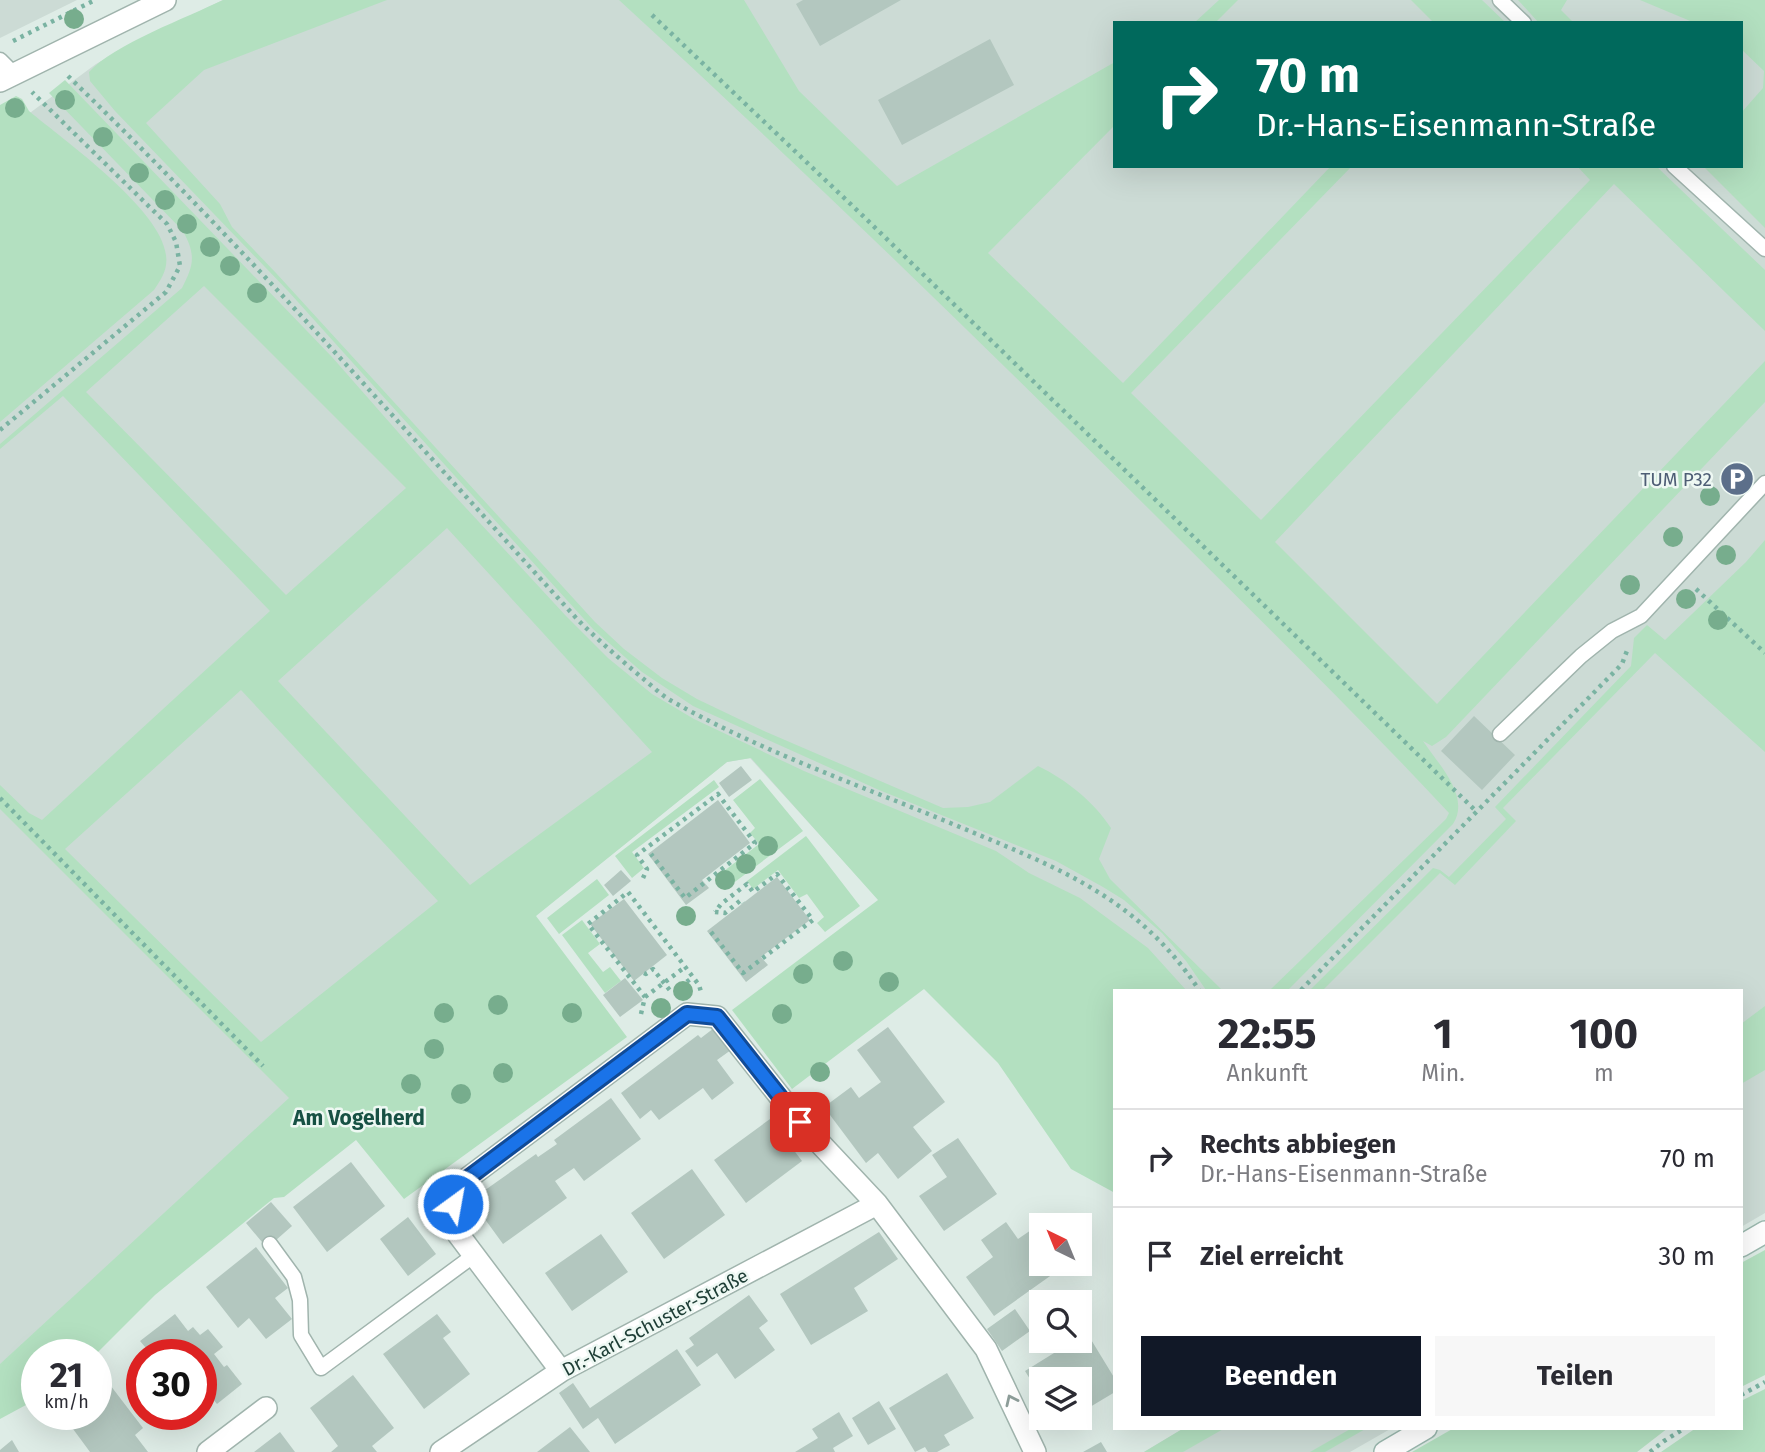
<!DOCTYPE html>
<html lang="de">
<meta charset="utf-8">
<style>
body{margin:0;font-family:"Fira Sans",sans-serif;background:#f7f7f7;color:#2b2b33;height:100vh;display:flex;flex-direction:column;font-size:26px;white-space:nowrap}
*{box-sizing:border-box;margin:0}
p{font-size:23px;color:#7c7c81}
.icon{flex:none;width:38px;height:38px;fill:none;stroke:currentColor;stroke-width:2;stroke-linecap:round;stroke-linejoin:round}
.map{position:relative;flex:1;overflow:hidden}
.drawer{position:absolute;left:1113px;top:989px;width:630px;height:441px;display:flex;flex-direction:column;background:#fff;border-radius:0px;box-shadow:0 7px 28px #0002}
.drawer>*{flex:none}
.top-card{position:absolute;left:1113px;top:21px;width:630px;height:147px;border-radius:0px;box-shadow:0 7px 28px #0002;background:#00695c;color:#fff;overflow:hidden}
.needle{width:46px;rotate:317deg}
.controls{position:absolute;left:1029px;top:1213px;display:grid;gap:14px}
.controls a{display:grid;place-items:center;width:63px;height:63px;border-radius:0px;background:#fff;box-shadow:0 7px 28px #0002;font-size:35px}
.speed{position:absolute;left:21px;top:1339px;display:flex;gap:14px;font-size:35px;font-weight:700;text-align:center}
.speed>*{display:grid;place-content:center;width:91px;height:91px;border-radius:50%;background:#fff;box-shadow:0 7px 28px #0002;line-height:1}
.speed small{font-size:18px;font-weight:400}
.speed .limit{border:10px solid #d22;background:#fff;color:#111}
.pin{position:absolute;display:grid;place-items:center;width:60px;height:60px;color:#fff;margin:-30px;border-radius:14px;box-shadow:0 4px 10px #0006}
.me{position:absolute;width:77px;margin:-38px;rotate:32deg;stroke-linejoin:round;filter:drop-shadow(0 0 5px #0008)}
.turn{display:flex;align-items:center;gap:24px;height:147px;padding:0 28px;font-size:32px}
.turn .icon{width:91px;height:91px;stroke-width:2.5}
.turn b{display:block;font-size:49px;line-height:60px}
.eta{display:flex;justify-content:space-evenly;align-items:center;height:119px;text-align:center}
.eta b{font-size:42px;font-weight:700;line-height:49px}
.button{display:flex;gap:14px;margin-top:auto;padding:14px 28px}
.button a{flex:1;height:80px;border-radius:0px;background:#111827;color:#fff;font-size:28px;font-weight:700;line-height:80px;text-align:center}
.button a+a{background:#f7f7f7;color:#2b2b33}
ul{padding:0;list-style:none}
li{display:flex;align-items:center;gap:21px;height:98px;padding:0 28px;border-top:2px solid #e1e1e2}
li div{flex:1}
li b{display:block;font-size:26px}
li em{font-style:normal}
.map>svg:first-child{display:block}
.built{fill:#ccdbd5;fill-rule:evenodd}
.green{fill:#b3e0c0;fill-rule:evenodd}
.building{fill:#b3c7bf}
.lines{fill:none;stroke-linecap:round;stroke-linejoin:round}
.service-casing{stroke:#a0b4ad;stroke-width:17}
.minor-casing{stroke:#a0b4ad;stroke-width:24}
.secondary-casing{stroke:#9bb9af;stroke-width:24}
.path{stroke:#7ab3a2;stroke-width:4.5;stroke-dasharray:3.5 5;stroke-linecap:butt}
.service{stroke:#fff;stroke-width:14}
.minor{stroke:#fff;stroke-width:21}
.secondary{stroke:#fff;stroke-width:21}
.tree{fill:#77ad8d}
.oneway{stroke:#8e9e9a}
.route-casing{stroke:#114b97;stroke-width:18}
.route{stroke:#1a73e8;stroke-width:12}
.labels{text-anchor:middle;stroke-width:5;stroke-linejoin:round;paint-order:stroke}
.service-label{font-size:19px;fill:#4e5e75;stroke:#eef8f3;text-anchor:end}
.street-label{font-size:19px;fill:#1d3d35;stroke:#eef8f3}
.neighbourhood-label{font-size:21px;font-weight:bold;fill:#175144;stroke:#eef8f3}
</style>
<div class="map">
<svg width="1765" height="1452" viewBox="0 0 1765 1452">
<rect width="100%" height="100%" fill="#deece6"/>
<path class="built" d="M0,0H77L0,38Z
M223,0H1765V1213L1741,1227V990H1168L879,900L750,758L727,762L535,916L37,1354L0,1418V130L23,118L96,64L137,41ZM1115,23H1741V166H1115Z
M1184,1428H1392L1350,1452H1144Z"/>
<path class="green" d="M223,0H387L204,70L146,123L220,204L232,227L276,273L595,622L624,649L662,678L697,699L764,731L943,808L968,807L990,802L1038,766C1067,780 1094,802 1111,828L1099,859L1110,879L1222,990H1206L1186,961L1162,933L1124,900L1103,887L1056,861L879,790L693,706L642,672L593,629L288,291L115,111L90,81L89,72C113,45 188,17 223,0Z
M619,0H744L799,91L897,186L1115,62V125L988,253L1123,383L1331,166H1352L1131,393L1261,520L1590,180L1577,166H1656L1765,270V331L1614,184L1275,542L1437,704L1765,361V402L1446,737L1432,746L1423,741C1438,764 1471,796 1453,824L1288,990H1270L1446,819L1449,813C1355,712 1256,616 1158,518C981,342 803,169 619,0Z
M1219,0H1238L1215,23H1194Z
M1411,0H1482L1506,23H1434Z
M1518,0H1567L1561,10L1574,23H1539Z
M1640,0H1765V228L1703,166H1741V113L1763,88L1764,71L1741,49V23H1695Z
M65,80L332,357L441,481L566,616L608,658L652,694L694,719L804,771L996,851L1029,873L1080,898L1148,948L1186,990H1115V1193L1071,1169L998,1063L924,989L792,1089L732,1010L878,900L751,758L727,762L536,916L627,1037L404,1199L356,1140L284,1197L274,1198L155,1295L96,1354H37V1399L0,1419V1364L289,1098L0,809V785L29,813L42,820L270,611L63,396L0,449V444L182,288C194,265 196,255 183,231L49,93ZM204,286L406,488L286,595L86,392ZM447,528L652,752L470,885L278,681ZM241,690L438,901L261,1042L65,849Z
M16,96L22,99L29,111C65,141 161,209 166,255C168,269 162,278 154,290L0,422V105Z
M1765,540V752L1655,653L1503,808L1516,821L1455,885L1440,873L1323,990H1310L1433,868L1440,870L1449,877L1506,819L1495,807L1631,666L1634,638L1647,625L1665,640L1746,562Z
M760,779L803,831L724,890L715,878L759,844L750,833L755,828L733,800Z
M714,780L719,787L632,852L644,868L632,878L615,856Z
M806,836L860,906L825,932L817,923L824,917L807,894L799,898L778,870L753,889L747,881Z
M597,879L609,895L559,934L547,918Z
M582,920L600,944L588,953L603,972L610,967L621,981L605,993L562,935Z
M1765,1006V1070L1741,1084V1024Z
M1765,1250V1375L1741,1387V1263Z
M1765,1389V1452H1661L1696,1428H1741V1401Z
M1184,1428H1225L1183,1452H1144Z
M1352,1428H1367L1325,1452H1310Z
M1454,1428H1668L1637,1452H1412Z"/>
<path class="building" d="M803,0H901L820,46L796,4Z
M990,39L1014,85L902,145L878,100Z
M1474,716L1515,755L1482,790L1441,751Z
M741,766L752,780L729,797L719,783Z
M718,800L750,843L702,880L709,888L686,905L648,854Z
M621,870L631,881L613,896L604,885Z
M777,877L810,920L761,957L768,965L746,982L707,931Z
M624,899L667,955L634,981L590,924Z
M625,978L643,1000L620,1017L603,995Z
M888,1027L945,1102L913,1127L932,1151L898,1179L878,1153L866,1163L824,1107L851,1087L859,1098L881,1082L857,1050Z
M714,1028L731,1050L717,1060L734,1083L712,1100L703,1088L659,1120L651,1110L640,1119L621,1093L698,1035L701,1038Z
M611,1098L641,1139L584,1181L574,1168L555,1181L567,1198L503,1244L471,1200L536,1154L538,1157L557,1144L554,1140Z
M770,1119L802,1161L746,1203L714,1160Z
M958,1138L997,1194L944,1231L919,1196L947,1177L932,1155Z
M351,1162L385,1206L327,1252L293,1207Z
M692,1169L725,1215L664,1259L631,1213Z
M271,1202L292,1226L267,1248L246,1223Z
M408,1217L436,1254L408,1276L380,1239Z
M1050,1217L1055,1225H1041V1264H1067L994,1316L966,1277L993,1257L981,1240L1006,1222L1018,1239Z
M879,1232L898,1259L854,1288L868,1311L811,1345L780,1294Z
M601,1234L628,1272L572,1311L545,1273Z
M256,1247L288,1288L275,1298L292,1319L266,1339L249,1318L238,1328L206,1287Z
M749,1295L768,1321L759,1328L775,1350L735,1379L717,1353L697,1367L685,1351L694,1345L689,1338Z
M1015,1309L1030,1331L1002,1351L987,1329Z
M175,1314L188,1331L193,1327L200,1335L208,1329L223,1347L214,1354L224,1367L227,1365L242,1384L217,1404L205,1390L201,1393V1354H151L140,1341Z
M437,1314L451,1332L443,1338L470,1374L424,1409L383,1354Z
M1087,1333L1115,1379V1392L1080,1413V1379H1041V1397L1025,1371L1075,1340H1080V1338Z
M677,1349L701,1385L615,1444L598,1418L583,1429L559,1393L573,1383L590,1408Z
M947,1373L974,1418L944,1435L950,1445L937,1452H928L925,1447L915,1452L889,1408Z
M353,1375L394,1428L372,1446L377,1452H331L338,1446L310,1408Z
M104,1377L143,1428L135,1435L148,1452H90L62,1414H96V1383Z
M879,1401L896,1429L868,1445L852,1418Z
M839,1412L853,1436L833,1448L835,1452H795L818,1438L812,1429Z
M1054,1418H1072L1059,1426Z
M570,1427L590,1452H537Z
M280,1432L295,1452H254Z
M12,1440L19,1452H0V1450Z
M1101,1442L1107,1452H1083Z"/>
<g class="lines">
<g class="service-casing">
<path id="service" d="M1500,0L1524,23
M0,60L14,74
M1674,166L1765,249
M1500,734L1581,656L1612,631L1641,616L1765,483
M270,1244L294,1277L300,1300L301,1335L321,1368L473,1256"/>
</g>
<g class="minor-casing">
<path id="minor" d="M0,81L165,0
M561,1371L449,1222L456,1187L687,1014L717,1017L800,1122L877,1204L986,1349L1035,1452
M208,1452L266,1408
M441,1452L561,1371L877,1204"/>
</g>
<g class="secondary-casing">
<path id="secondary" d="M1741,1246L1765,1232
M1385,1452L1426,1428"/>
</g>
<path class="path" d="M652,15L861,214L1477,812
M13,41L95,0
M68,76C247,249 410,436 578,620C598,640 619,658 641,677C650,684 660,694 670,700C756,749 851,782 943,820C1045,863 1135,892 1199,990
M0,430L166,292L180,266L176,242L167,224L32,92
M1696,589L1765,653
M0,798L263,1066
M643,878L647,869L637,855L718,794L755,843L685,898L651,854
M715,912L725,913L741,900L743,903
M711,932L743,973L813,920L777,874L753,892L747,884L721,904L715,912
M644,973L646,974L653,969L672,993
M680,987L693,977
M1301,990L1622,664L1628,648
M645,997L685,967
M641,1014L645,997L588,924L628,892L699,985L701,992
M1741,1395L1765,1382
M1650,1452L1664,1441L1685,1428"/>
<use href="#service" class="service"/>
<use href="#minor" class="minor"/>
<use href="#secondary" class="secondary"/>
</g>
<g class="tree">
<circle cx="74" cy="19" r="10"/>
<circle cx="65" cy="100" r="10"/>
<circle cx="15" cy="108" r="10"/>
<circle cx="103" cy="137" r="10"/>
<circle cx="139" cy="173" r="10"/>
<circle cx="165" cy="200" r="10"/>
<circle cx="187" cy="224" r="10"/>
<circle cx="210" cy="247" r="10"/>
<circle cx="230" cy="266" r="10"/>
<circle cx="257" cy="293" r="10"/>
<circle cx="1710" cy="496" r="10"/>
<circle cx="1673" cy="537" r="10"/>
<circle cx="1726" cy="555" r="10"/>
<circle cx="1630" cy="585" r="10"/>
<circle cx="1686" cy="599" r="10"/>
<circle cx="1718" cy="620" r="10"/>
<circle cx="768" cy="846" r="10"/>
<circle cx="746" cy="864" r="10"/>
<circle cx="725" cy="880" r="10"/>
<circle cx="686" cy="916" r="10"/>
<circle cx="843" cy="961" r="10"/>
<circle cx="803" cy="974" r="10"/>
<circle cx="889" cy="982" r="10"/>
<circle cx="683" cy="991" r="10"/>
<circle cx="498" cy="1005" r="10"/>
<circle cx="661" cy="1008" r="10"/>
<circle cx="444" cy="1013" r="10"/>
<circle cx="572" cy="1013" r="10"/>
<circle cx="782" cy="1014" r="10"/>
<circle cx="434" cy="1049" r="10"/>
<circle cx="820" cy="1072" r="10"/>
<circle cx="503" cy="1073" r="10"/>
<circle cx="411" cy="1084" r="10"/>
<circle cx="461" cy="1094" r="10"/>
</g>
<defs><path id="oneway-chevron" d="M-2-3.5L2.5 0L-2 3.5" fill="none" stroke-width="1.6" stroke-linecap="round" stroke-linejoin="round" transform="scale(1.75)"/></defs>
<use class="oneway" href="#oneway-chevron" transform="translate(1011 1400) rotate(-115)"/>
<g class="lines">
<g class="route-casing">
<path id="route" d="M453,1204L456,1187L687,1014L717,1017L800,1122"/>
</g>
<use href="#route" class="route"/>
</g>
<defs>
<g id="parking-disc" transform="scale(1.75)"><circle r="9.5" fill="#5c6f8a" stroke="#eef8f3"/><path d="M-3.5-5.5H1a3.5 3.5 0 0 1 0 7H-1V5.5H-3.5ZM-1-3.4V-.6H.8a1.4 1.4 0 0 0 0-2.8Z" fill="#fff"/></g>
</defs>
<g fill-rule="evenodd">
<use href="#parking-disc" x="1737" y="479"/>
</g>
<g class="labels">
<g class="service-label">
<text x="1712" y="486">TUM P32</text>
</g>
<g class="street-label">
<text transform="translate(655 1322) rotate(-28)" y="7">Dr.-Karl-Schuster-Straße</text>
</g>
<g class="neighbourhood-label">
<text x="359" y="1125">Am Vogelherd</text>
</g>
</g>
</svg>
<div class="controls">
<a><svg class="needle" viewBox="-14 -14 28 28"><path d="M0-13l5 13h-10z" fill="#e53935"/><path d="M0 13l5-13h-10z" fill="#7c7c81"/></svg></a>
<a><svg class="icon" aria-label="search" viewBox="0 0 24 24"><circle cx="10" cy="10" r="6"/><path d="M15 15l6 6"/></svg></a>
<a><svg class="icon" aria-label="layers" viewBox="0 0 24 24"><path d="M12 4l9 5-9 5-9-5zM3 14l9 5 9-5"/></svg></a>
</div>
<div class="speed"><div>21<small>km/h</small></div><div class="limit">30</div></div>
<div class="pin" style="left:800px;top:1122px;background:#d93025"><svg class="icon" aria-label="arrive" viewBox="0 0 24 24"><path d="M6 21V4h12l-3 4 3 4H6"/></svg></div>
<svg class="me" style="left:453px;top:1204px" viewBox="-20 -20 40 40"><circle r="17" fill="#1a73e8" stroke="#fff" stroke-width="3"/><path d="M0-11L8 9 0 5-8 9z" fill="#fff"/></svg>
<div class="top-card">
<div class="turn"><svg class="icon" aria-label="right" viewBox="0 0 24 24"><path d="M7 20v-9h11M14 6l5 5-5 5"/></svg><div><b>70 m</b>Dr.-Hans-Eisenmann-Straße</div></div>
</div>
<section class="drawer">
<div class="eta">
<div><b>22:55</b><p>Ankunft</p></div>
<div><b>1</b><p>Min.</p></div>
<div><b>100</b><p>m</p></div>
</div>
<ul>
<li><svg class="icon" aria-label="right" viewBox="0 0 24 24"><path d="M7 20v-9h11M14 6l5 5-5 5"/></svg><div><b>Rechts abbiegen</b><p>Dr.-Hans-Eisenmann-Straße</p></div><em>70 m</em></li>
<li><svg class="icon" aria-label="arrive" viewBox="0 0 24 24"><path d="M6 21V4h12l-3 4 3 4H6"/></svg><div><b>Ziel erreicht</b></div><em>30 m</em></li>
</ul>
<div class="button"><a>Beenden</a><a>Teilen</a></div>
</section>
</div>
